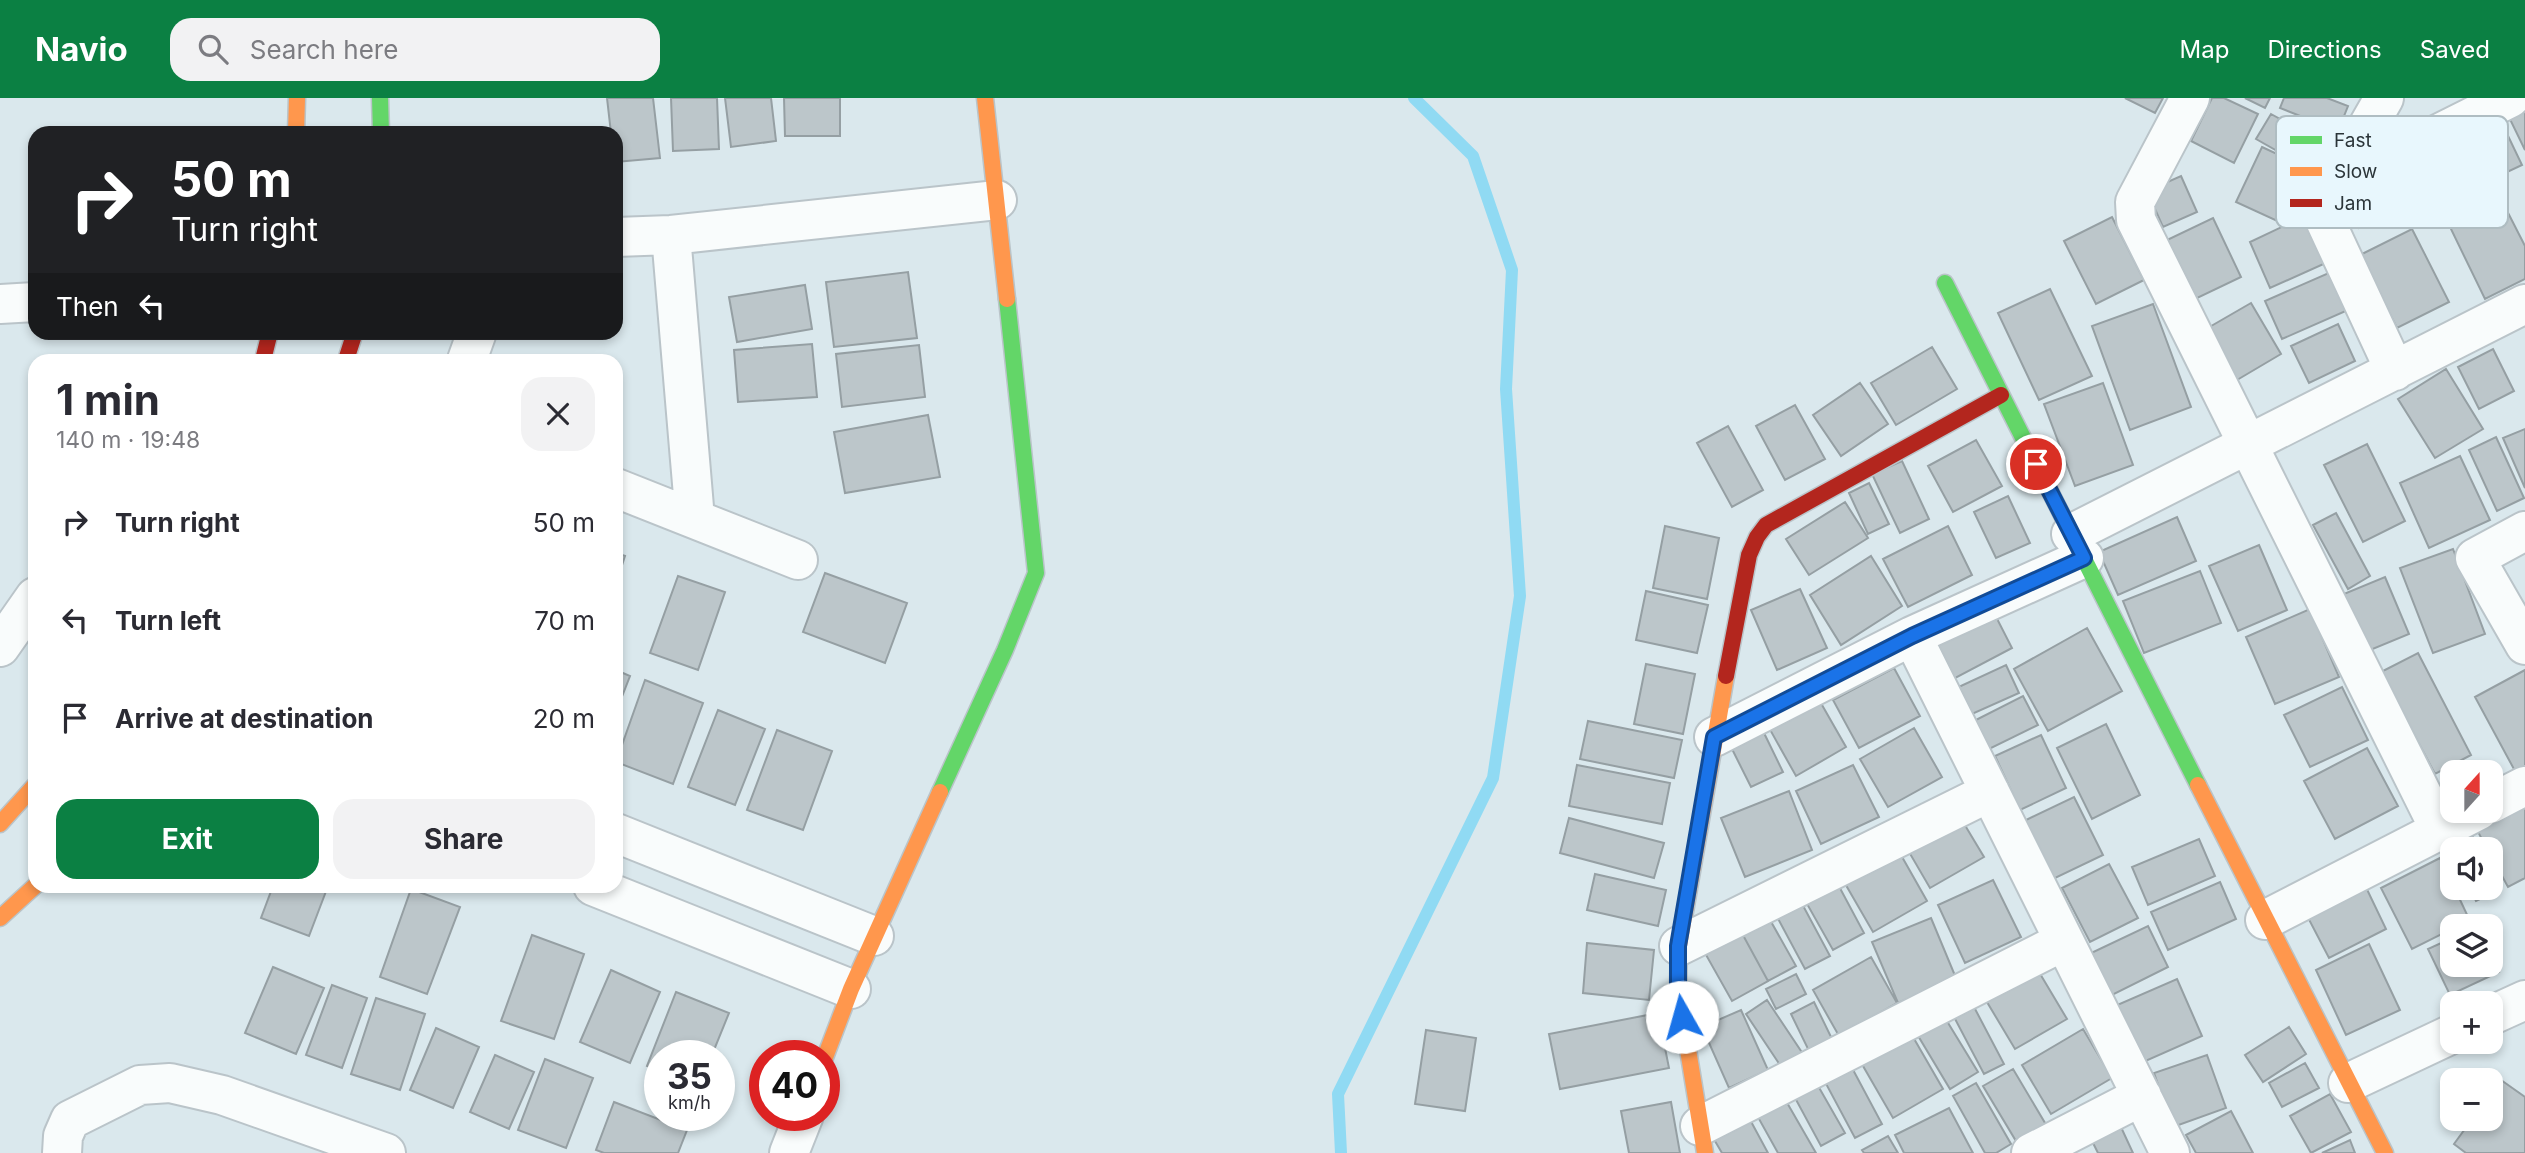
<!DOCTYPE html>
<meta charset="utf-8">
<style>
body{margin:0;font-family:Inter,sans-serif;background:#f2f2f3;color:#2b2b33;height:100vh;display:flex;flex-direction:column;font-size:26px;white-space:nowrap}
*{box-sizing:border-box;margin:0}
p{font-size:23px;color:#7c7c81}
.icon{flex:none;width:38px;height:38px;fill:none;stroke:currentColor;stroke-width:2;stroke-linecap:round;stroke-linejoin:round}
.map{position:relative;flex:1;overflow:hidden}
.drawer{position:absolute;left:28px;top:256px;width:595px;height:539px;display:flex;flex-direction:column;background:#fff;border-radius:21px;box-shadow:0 4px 10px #0003}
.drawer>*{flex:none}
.banner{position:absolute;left:28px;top:28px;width:595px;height:214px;border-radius:21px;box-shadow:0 4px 10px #0003;background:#202124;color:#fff;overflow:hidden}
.needle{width:46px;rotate:21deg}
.buttons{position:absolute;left:2440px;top:662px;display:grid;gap:14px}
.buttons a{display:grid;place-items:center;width:63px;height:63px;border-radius:14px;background:#fff;box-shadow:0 4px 10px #0003;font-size:35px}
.speed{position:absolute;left:644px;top:942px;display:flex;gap:14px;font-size:35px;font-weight:700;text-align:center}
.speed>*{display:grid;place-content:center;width:91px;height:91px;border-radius:50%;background:#fff;box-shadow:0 4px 10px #0003;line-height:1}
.speed small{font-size:18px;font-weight:400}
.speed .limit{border:10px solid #d22;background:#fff;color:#111}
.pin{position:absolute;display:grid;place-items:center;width:60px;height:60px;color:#fff;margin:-30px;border:4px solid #fff;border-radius:50%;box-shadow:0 2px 7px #0007}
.me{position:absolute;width:77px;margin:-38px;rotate:353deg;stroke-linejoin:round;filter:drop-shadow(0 0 5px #0008)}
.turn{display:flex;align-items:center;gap:24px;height:147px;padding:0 28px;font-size:32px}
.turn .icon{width:91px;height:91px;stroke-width:2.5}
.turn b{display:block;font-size:49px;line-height:60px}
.then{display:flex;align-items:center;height:66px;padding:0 28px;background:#0003;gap:14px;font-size:26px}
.round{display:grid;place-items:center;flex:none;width:74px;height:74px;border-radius:21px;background:#f2f2f3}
.summary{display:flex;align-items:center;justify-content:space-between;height:119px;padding:0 28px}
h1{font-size:42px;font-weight:700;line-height:52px}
.primary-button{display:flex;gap:14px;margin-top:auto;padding:14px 28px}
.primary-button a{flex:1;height:80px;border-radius:21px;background:#0b8043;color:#fff;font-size:28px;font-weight:700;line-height:80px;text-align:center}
.primary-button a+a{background:#f2f2f3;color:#2b2b33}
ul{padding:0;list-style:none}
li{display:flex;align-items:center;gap:21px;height:98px;padding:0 28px}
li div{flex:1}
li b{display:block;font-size:26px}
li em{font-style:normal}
header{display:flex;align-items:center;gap:42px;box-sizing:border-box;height:98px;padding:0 35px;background:#0b8043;color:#fff}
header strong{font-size:33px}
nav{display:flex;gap:38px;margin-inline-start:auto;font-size:24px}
.search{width:490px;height:63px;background:#f2f2f3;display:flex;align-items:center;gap:18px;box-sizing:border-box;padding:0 24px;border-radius:21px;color:#7c7c81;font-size:26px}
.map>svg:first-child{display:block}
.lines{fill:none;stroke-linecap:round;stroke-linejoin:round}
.stream{stroke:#90daf3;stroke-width:12}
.building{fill:#bcc6ca;stroke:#959fa3;stroke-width:2}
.street-casing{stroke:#bac4c9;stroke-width:42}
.fast-casing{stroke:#bac4c9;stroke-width:19}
.slow-casing{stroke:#bac4c9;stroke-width:19}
.jam-casing{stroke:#bac4c9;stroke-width:19}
.street{stroke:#f9fcfc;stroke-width:38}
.fast{stroke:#63d668;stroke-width:16}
.slow{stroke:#ff974d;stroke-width:16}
.jam{stroke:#b3261e;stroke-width:16}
.route-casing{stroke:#114b97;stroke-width:18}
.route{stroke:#1a73e8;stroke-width:12}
.key{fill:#e8f7fd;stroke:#afbdc2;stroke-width:2}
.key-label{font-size:19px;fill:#2b3539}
</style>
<header>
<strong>Navio</strong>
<div class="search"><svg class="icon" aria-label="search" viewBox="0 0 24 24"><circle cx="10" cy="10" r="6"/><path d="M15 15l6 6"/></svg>Search here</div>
<nav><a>Map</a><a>Directions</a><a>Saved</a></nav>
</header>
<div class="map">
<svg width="2525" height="1055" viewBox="0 0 2525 1055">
<rect width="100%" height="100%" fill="#dae8ed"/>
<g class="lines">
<path class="stream" d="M1341,1055L1338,996L1493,680L1520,498L1506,291L1512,172L1473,58L1414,0"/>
</g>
<path class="building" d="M607,0H653L660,60L616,64V35H611Z
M671,0H717L719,51L673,53Z
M725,0H771L776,43L731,49Z
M784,0H840V38H785Z
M2125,0H2163L2155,15Z
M2212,0H2224L2258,16L2234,65L2191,43Z
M2245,0H2270L2265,10Z
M2284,0H2327L2348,8L2338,33L2280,10Z
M2525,4V52L2506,13Z
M2271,16L2325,46L2311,72L2256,41Z
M2498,17L2522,67L2484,85L2461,34Z
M2262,49L2311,72L2286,127L2236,104Z
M2382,76L2398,113L2359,130L2344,92Z
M2181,78L2197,114L2163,129L2147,93Z
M2502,103L2525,148V181L2485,201L2450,129Z
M2307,117L2328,164L2270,190L2250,144Z
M2112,119L2144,182L2096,206L2064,143Z
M2213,120L2241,179L2193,202L2165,143Z
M2412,131L2449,204L2397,230L2360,157Z
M908,174L917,240L834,249L826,184Z
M2331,174L2348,212L2282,241L2265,203Z
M805,187L812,231L737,244L729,199Z
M2050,191L2092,278L2039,302L1998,215Z
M2251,205L2281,256L2237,282L2206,231Z
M2153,206L2191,309L2130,332L2092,228Z
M2338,226L2355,263L2309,285L2291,248Z
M812,246L817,299L738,304L734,252Z
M919,247L925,299L842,309L836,256Z
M1932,249L1957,291L1896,327L1871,285Z
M2493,251L2514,293L2479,311L2458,269Z
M2446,271L2483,331L2435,360L2398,301Z
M1860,285L1888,326L1841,358L1813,317Z
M2103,285L2133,367L2075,388L2044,306Z
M1795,307L1825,361L1785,382L1756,328Z
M928,317L940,379L845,395L834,334Z
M1728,328L1763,392L1732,409L1697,345Z
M2525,331V390L2503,340Z
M2496,339L2524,400L2497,413L2469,352Z
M1976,342L2002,388L1953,414L1928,368Z
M2367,346L2405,423L2363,444L2324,367Z
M2460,358L2490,422L2429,450L2400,385Z
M1902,363L1929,421L1900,435L1872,376Z
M1869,385L1889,426L1868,436L1849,395Z
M2008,398L2030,445L1996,460L1974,414Z
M1845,404L1868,440L1809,477L1786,441Z
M2336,415L2370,478L2348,491L2313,427Z
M2177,419L2196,463L2118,497L2099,454Z
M1665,428L1719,440L1707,501L1653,490Z
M1948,428L1972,477L1908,509L1883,461Z
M2259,447L2287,512L2238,533L2209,468Z
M2453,451L2485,536L2433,555L2400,470Z
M616,455L625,458L616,486Z
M1871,458L1902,508L1841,547L1810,497Z
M2200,473L2221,525L2144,555L2123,503Z
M825,475L907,505L885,565L803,534Z
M678,478L725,494L698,572L650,555Z
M2385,479L2409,536L2363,555L2339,498Z
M1800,491L1827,550L1777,572L1751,512Z
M1646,493L1708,507L1697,555L1636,542Z
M1992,511L2012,550L1942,587L1922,548Z
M2310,511L2339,579L2275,606L2246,539Z
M2087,530L2122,593L2048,633L2014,571Z
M2418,555L2471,657L2435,676L2381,574Z
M1646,566L1695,576L1683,636L1634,626Z
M2006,567L2019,595L1963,620L1950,593Z
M1894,570L1920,618L1859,650L1833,602Z
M616,572L630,578L616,614Z
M2525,572V668L2515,673L2475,599Z
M645,582L703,605L673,686L616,664Z
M2342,589L2368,642L2310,669L2284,617Z
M2023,598L2038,627L1983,654L1968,626Z
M1818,600L1846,649L1796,678L1768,628Z
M718,612L765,631L735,707L688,689Z
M1588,623L1682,642L1674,680L1580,661Z
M2106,626L2140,697L2092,721L2057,650Z
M1914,630L1942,679L1888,709L1860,661Z
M777,632L832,653L803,732L747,712Z
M1764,635L1783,674L1751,689L1732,651Z
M2041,637L2066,690L2020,712L1995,658Z
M2367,650L2398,708L2335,741L2304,683Z
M1577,667L1670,685L1662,726L1569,708Z
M1853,667L1879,719L1821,746L1796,693Z
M1789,693L1812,752L1745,779L1721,720Z
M2074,699L2103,757L2053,781L2024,723Z
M2525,702V780L2508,789L2490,756V751H2487L2475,728Z
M1569,720L1664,745L1654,780L1560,755Z
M1963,724L1984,759L1930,790L1909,754Z
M2469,732L2479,751H2452V753L2447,743Z
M2199,741L2215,778L2148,807L2132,769Z
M1897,750L1927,803L1873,834L1843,782Z
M2440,760L2452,789H2454L2470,823L2459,828H2452V831L2412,851L2381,790Z
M2109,766L2138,820L2090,844L2062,790Z
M2490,774L2499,792L2476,803L2469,789H2490Z
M1595,776L1666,792L1658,828L1587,812Z
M1834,779L1864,835L1833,852L1802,797Z
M2362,781L2386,831L2329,860L2303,810Z
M1993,782L2021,839L1965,865L1938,807Z
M2220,784L2236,821L2168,852L2151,814Z
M273,788H328L309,838L261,820Z
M411,791L460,809L427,896L380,879Z
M1800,802L1830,858L1805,871L1775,815Z
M1765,813L1796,868L1768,883L1738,828Z
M1931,820L1956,880L1898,905L1872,844Z
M1738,828L1768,883L1732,903L1701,848Z
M2148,828L2168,869L2108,899L2087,857Z
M532,837L584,856L554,941L501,923Z
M2452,840V866H2490V855L2499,874L2450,897L2428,851Z
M1587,845L1654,852L1649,902L1583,895Z
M2369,846L2400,912L2346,937L2316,872Z
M1871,859L1897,905L1839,938L1813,892Z
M273,869L324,890L296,956L245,935Z
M2036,869L2067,921L2015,951L1984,899Z
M611,872L660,894L630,965L580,944Z
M1796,876L1806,896L1776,911L1766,891Z
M2177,881L2202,938L2141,965L2115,908Z
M332,887L367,900L342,970L306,957Z
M676,894L729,915L712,957H660V973L647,968Z
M376,900L425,916L400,992L351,976Z
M1767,902L1803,956L1782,970L1746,916Z
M1814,904L1833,943L1810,955L1791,916Z
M1974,909L2004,966L1984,976L1954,919Z
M1741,912L1768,972L1729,990L1702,929Z
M1658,915L1669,970L1560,991L1549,936Z
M1942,915L1978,974L1950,991L1914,931Z
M2289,929L2306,956L2263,984L2245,957Z
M436,930L479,949L453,1010L410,992Z
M2083,931L2112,980L2051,1016L2022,967Z
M1426,932L1476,940L1465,1013L1415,1006Z
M1909,932L1943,991L1893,1020L1859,961Z
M495,957L534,974L509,1031L470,1014Z
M2207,957L2226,1010L2173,1029L2154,975Z
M545,961L593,980L566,1050L518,1032Z
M2305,965L2319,990L2282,1009L2269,985Z
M1851,968L1882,1026L1855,1040L1824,982Z
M2013,971L2048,1030L2019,1048L1983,988Z
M2501,982L2525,999V1055H2466L2454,1046L2473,1020H2490V996Z
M1976,985L2011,1046L1996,1055H1985L1953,998Z
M1817,986L1845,1035L1821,1048L1794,998Z
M1782,996L1816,1055H1778L1754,1012Z
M2330,996L2351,1034L2311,1055L2290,1018Z
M614,1004L687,1032L678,1055H604L596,1052Z
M1671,1004L1680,1055H1629L1621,1013Z
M1949,1010L1973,1055H1904L1895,1037Z
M2231,1013L2253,1055H2196L2186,1037Z
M1748,1018L1768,1055H1722L1712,1038Z
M2120,1027L2133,1055H2098L2091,1041Z
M1888,1038L1898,1055H1864L1862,1052Z
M2350,1042L2355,1055H2322Z"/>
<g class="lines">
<g class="street-casing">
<path id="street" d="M2190,0L2135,104L2136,122L2440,732
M2384,0L2327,100L2322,116L2395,273
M2336,87L2510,0
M671,137L695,421
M616,139L671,137L997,102
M0,206L35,204
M467,262L477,234
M616,390L798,462
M2525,433L2475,460L2525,547
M2071,436L2525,206
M1912,538L2170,1055
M0,549L35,499
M1714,639L1912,538L2084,460
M2490,706L2525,688
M616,735L874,838
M593,788L851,891
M2265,822L2479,712
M1679,848L1990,694
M2490,918L2525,902
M2348,985L2452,936
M1700,1028L2064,843
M62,1055L63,1038L70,1022L140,987L170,985L222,997L386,1055
M789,1055L804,1017
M2031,1055L2142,998"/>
</g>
<g class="fast-casing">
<path id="fast" d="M380,0L381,35
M1945,185L2198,687
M940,694L1005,552L1036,475L1007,201"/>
</g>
<g class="slow-casing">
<path id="slow" d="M985,0L1007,201
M296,35L297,0
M2198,687L2385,1055
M0,726L35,687
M0,820L35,788
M824,962L851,891L940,694
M1705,1055L1678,891L1679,848L1726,578"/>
</g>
<g class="jam-casing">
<path id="jam" d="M263,262L270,234
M346,262L355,234
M1726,578L1749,457L1757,439L1766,427L2001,297"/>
</g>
<use href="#street" class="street"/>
<use href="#fast" class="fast"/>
<use href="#slow" class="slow"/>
<use href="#jam" class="jam"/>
</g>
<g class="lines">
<g class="route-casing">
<path id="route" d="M1682,919L1678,891V848L1714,639L1912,538L2084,460L2036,366"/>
</g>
<use href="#route" class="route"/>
</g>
<rect x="2276" y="18" width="232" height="112" rx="10" class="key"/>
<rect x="2290" y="38" width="32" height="8" fill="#63d668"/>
<rect x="2290" y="69" width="32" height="9" fill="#ff974d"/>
<rect x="2290" y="101" width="32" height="8" fill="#b3261e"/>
<g class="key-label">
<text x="2334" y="49">Fast</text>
<text x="2334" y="80">Slow</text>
<text x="2334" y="112">Jam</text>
</g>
</svg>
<div class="buttons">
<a><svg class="needle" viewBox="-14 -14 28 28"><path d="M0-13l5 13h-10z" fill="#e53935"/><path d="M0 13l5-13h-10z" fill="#7c7c81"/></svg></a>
<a><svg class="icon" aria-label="sound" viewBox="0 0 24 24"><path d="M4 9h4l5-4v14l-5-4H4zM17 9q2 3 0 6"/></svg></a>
<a><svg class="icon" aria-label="layers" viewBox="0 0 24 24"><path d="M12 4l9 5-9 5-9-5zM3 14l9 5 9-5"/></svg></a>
<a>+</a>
<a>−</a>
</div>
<div class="speed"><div>35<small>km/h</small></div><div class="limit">40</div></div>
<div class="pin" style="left:2036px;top:366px;background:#d93025"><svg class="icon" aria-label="arrive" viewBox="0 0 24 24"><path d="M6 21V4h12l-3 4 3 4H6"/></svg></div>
<svg class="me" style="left:1682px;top:919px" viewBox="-20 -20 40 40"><circle r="19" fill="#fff"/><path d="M0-13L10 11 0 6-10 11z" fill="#1a73e8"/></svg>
<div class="banner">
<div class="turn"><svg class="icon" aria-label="right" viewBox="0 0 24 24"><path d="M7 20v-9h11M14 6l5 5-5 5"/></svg><div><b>50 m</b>Turn right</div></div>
<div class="then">Then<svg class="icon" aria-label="left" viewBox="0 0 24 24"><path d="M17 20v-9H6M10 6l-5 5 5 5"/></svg></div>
</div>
<section class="drawer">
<div class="summary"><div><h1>1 min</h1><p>140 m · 19:48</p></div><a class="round"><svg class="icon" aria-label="close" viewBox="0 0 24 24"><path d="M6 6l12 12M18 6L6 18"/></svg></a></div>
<ul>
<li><svg class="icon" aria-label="right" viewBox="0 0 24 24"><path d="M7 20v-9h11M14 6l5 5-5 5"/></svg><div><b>Turn right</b></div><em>50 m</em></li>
<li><svg class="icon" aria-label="left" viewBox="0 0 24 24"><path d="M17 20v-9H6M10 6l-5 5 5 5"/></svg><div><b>Turn left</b></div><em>70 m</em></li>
<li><svg class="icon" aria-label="arrive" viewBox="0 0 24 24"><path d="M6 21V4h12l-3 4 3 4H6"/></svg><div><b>Arrive at destination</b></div><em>20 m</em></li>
</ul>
<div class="primary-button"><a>Exit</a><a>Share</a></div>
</section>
</div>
